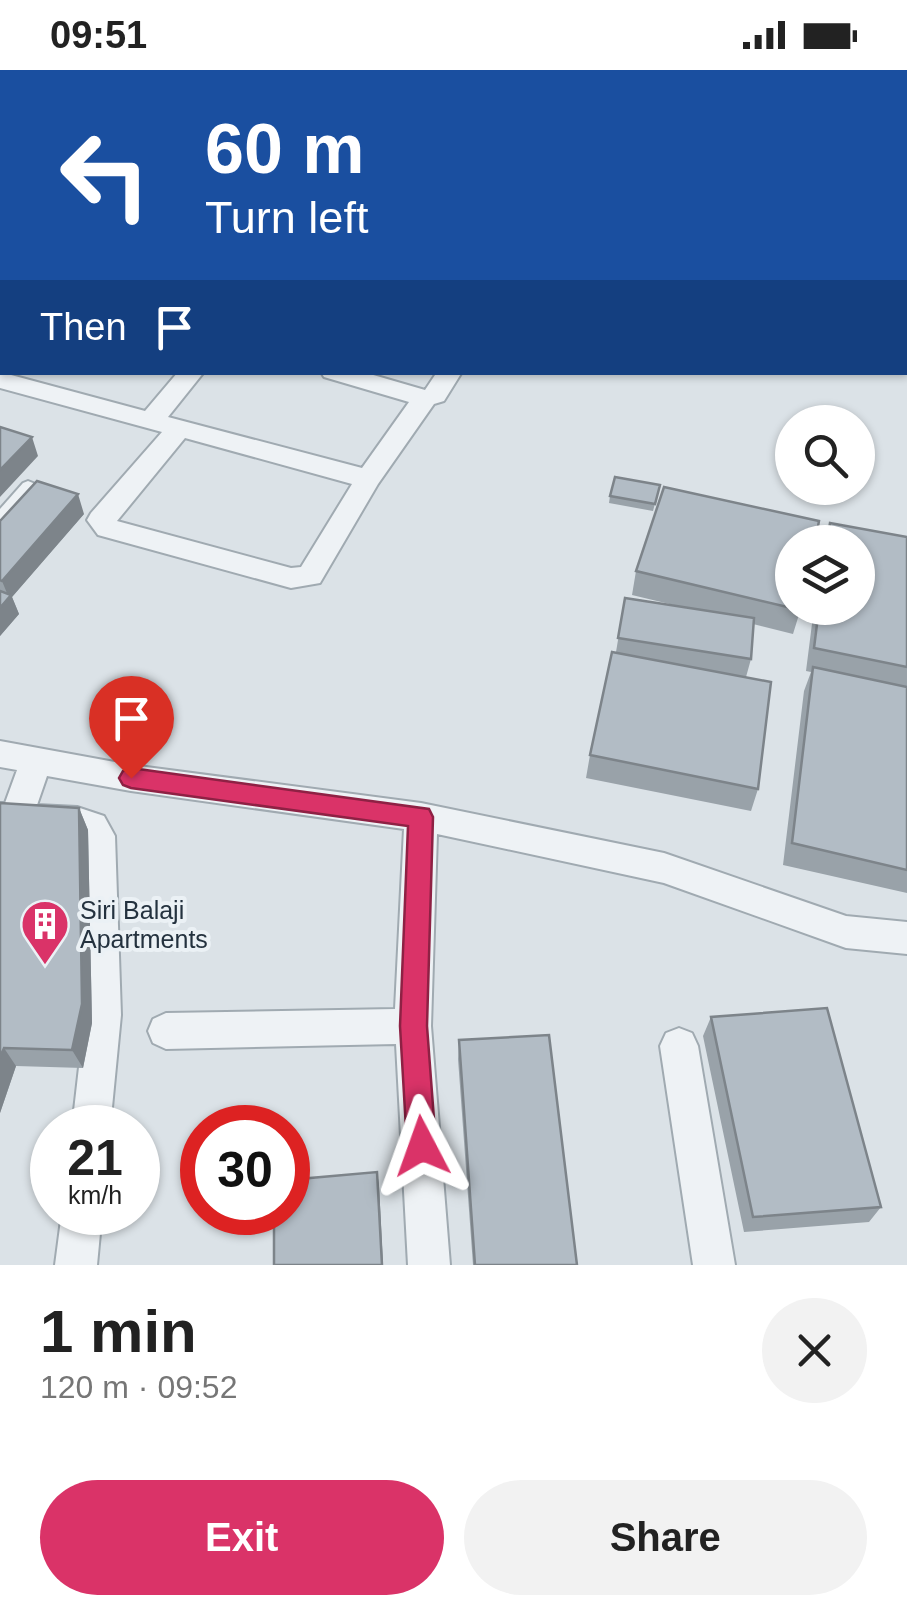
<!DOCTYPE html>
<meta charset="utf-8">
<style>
body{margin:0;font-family:Arial,sans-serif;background:#f2f2f2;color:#222;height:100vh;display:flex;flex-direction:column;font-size:38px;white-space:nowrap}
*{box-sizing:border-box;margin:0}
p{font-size:32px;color:#767676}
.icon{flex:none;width:55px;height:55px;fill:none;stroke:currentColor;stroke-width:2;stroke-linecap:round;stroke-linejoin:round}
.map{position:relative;height:1195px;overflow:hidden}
.drawer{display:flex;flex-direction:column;background:#fff;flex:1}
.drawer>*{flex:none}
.top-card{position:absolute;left:0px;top:0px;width:908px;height:305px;box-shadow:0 2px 8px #0004;background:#1a4fa0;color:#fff;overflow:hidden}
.controls{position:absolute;left:775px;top:335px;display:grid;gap:20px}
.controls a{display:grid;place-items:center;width:100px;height:100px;border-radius:50%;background:#fff;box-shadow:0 2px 8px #0004;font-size:50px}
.speed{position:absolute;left:30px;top:1035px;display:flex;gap:20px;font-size:50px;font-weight:700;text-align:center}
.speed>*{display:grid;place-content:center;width:130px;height:130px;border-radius:50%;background:#fff;box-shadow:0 2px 8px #0004;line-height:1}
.speed small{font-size:25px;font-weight:400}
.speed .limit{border:15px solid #d22;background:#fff;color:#111}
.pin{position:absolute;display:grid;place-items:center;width:85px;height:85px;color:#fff;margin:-102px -42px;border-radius:50% 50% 50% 0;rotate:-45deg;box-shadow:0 0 10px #0007}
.pin .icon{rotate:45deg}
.me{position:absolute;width:110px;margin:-55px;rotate:356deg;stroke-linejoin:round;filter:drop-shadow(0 0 8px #0008)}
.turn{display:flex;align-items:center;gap:35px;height:210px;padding:0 40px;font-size:45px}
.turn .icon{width:130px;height:130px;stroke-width:2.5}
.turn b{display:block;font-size:70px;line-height:85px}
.then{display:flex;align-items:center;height:95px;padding:0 40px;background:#0003;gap:20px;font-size:38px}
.round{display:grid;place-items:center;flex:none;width:105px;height:105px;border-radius:52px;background:#f2f2f2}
.summary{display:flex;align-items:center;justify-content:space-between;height:170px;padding:0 40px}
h1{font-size:60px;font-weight:800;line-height:75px}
.cta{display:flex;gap:20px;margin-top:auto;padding:20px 40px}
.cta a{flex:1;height:115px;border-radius:60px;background:#da3368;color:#fff;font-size:40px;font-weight:800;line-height:115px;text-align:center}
.cta a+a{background:#f2f2f2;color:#222}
.status{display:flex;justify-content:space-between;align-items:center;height:70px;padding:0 50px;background:#fff;direction:ltr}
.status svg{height:28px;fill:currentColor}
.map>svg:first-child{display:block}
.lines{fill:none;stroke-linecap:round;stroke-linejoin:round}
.lane-casing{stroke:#a0aab1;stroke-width:4}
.street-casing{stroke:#a0aab1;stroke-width:4}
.lane{fill:#eef2f5;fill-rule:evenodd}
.street{fill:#eef2f5;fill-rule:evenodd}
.wall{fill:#99a2a9}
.shaded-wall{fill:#7d848a}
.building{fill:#b2bcc5;stroke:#7d848a;stroke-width:2.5}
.route{fill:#da3368;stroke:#8e2144;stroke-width:2.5}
.labels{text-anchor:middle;stroke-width:8;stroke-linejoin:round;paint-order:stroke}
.poi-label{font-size:25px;fill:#24323f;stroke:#ebf1f5;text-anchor:start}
</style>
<div class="status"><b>09:51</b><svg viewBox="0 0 49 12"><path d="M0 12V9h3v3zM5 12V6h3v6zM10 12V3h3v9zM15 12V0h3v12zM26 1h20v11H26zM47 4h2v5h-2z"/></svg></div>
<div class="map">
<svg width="907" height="1195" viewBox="0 0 907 1195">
<rect width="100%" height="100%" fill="#dbe2e7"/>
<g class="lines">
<g class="lane-casing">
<path id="lane" d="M28,411L33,413L35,416L33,419L5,451L0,453V439L23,413Z"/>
</g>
<g class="street-casing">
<path id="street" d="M422,0H447V1L423,2Z
M520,0H539L540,2H521Z
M907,25V37L905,38V26Z
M905,94H907L905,107Z
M2,203V218L0,219V204Z
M0,302L145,341L178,302H204L168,347L362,398L409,332L324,307L321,302H363L425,320L437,302H462L444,331L434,334L378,414L320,513L291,518L98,465L87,450L91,443L162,362L0,318ZM185,368L352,414L301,497L291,498L117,451Z
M0,671L131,695L421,733L664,783L846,846L907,852V884L846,878L664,813L437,764L431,956L450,1195H408L396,974L166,979L153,973L148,961L153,949L166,943L395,939L404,759L131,721L47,706L37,735L77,737L104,746L115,766L121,945L110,1058H72L85,945L81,768L0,761V733H5L17,700L0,697Z
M679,958L692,963L698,976L735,1195H693L660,976L666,963Z
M62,1142H102L97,1195H55Z"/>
</g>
<use href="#lane" class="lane"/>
<use href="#street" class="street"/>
</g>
<path class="wall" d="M660,415L653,441L609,433L610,426Z
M84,444L12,527L19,544L0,566V451Z
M830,453L907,467V823L783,795L804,621L811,602L806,601L814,538H858V472H823Z
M636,501L801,538L793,564L753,554L751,589L746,607L758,719L751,741L586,708L590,685L616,582L625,528L682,537L632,525Z
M0,733L79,738L88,760L92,953L83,998L16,996L0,1043Z
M711,947L881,1137L869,1152L744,1162L703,966Z
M459,970L577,1195H473L458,989Z"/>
<path class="shaded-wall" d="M2,83V113L0,116V85Z
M32,367L38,386L0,427V400Z
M78,424L84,444L12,527L19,544L0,566V538L9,528L2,511Z
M79,738L88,760L92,953L83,998L72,980Z
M4,978L16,996L0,1043V988Z
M377,1102L379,1115L383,1195H382Z"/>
<path class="building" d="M0,44H2V83L0,85Z
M0,357L32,367L0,400Z
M615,407L660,415L655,434L610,426Z
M37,411L78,424L2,511L0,510V451Z
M664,417L819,451L815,472H792V538H801L800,540L636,501Z
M830,453L907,467V597L814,578L819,538H858V472H827Z
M0,521L11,525L0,538Z
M625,528L754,548L751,589L618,568Z
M612,582L771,612L758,719L590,685Z
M813,597L907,617V800L792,773Z
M0,733L79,738L82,934L72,980L4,978L0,988Z
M827,938L881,1137L753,1147L711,947Z
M549,965L577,1195H475L459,970Z
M377,1102L382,1195H274V1142H288V1110Z"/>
<path class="route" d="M131,698L429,739L433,747L427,956L436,1076L432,1086L422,1090L411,1086L407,1076L400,956L408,756L131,718L123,715L119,708L123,701Z"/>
<defs>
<g id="building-pin" transform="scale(2.5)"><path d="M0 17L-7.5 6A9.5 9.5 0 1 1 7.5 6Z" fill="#da3368" stroke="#ebf1f5"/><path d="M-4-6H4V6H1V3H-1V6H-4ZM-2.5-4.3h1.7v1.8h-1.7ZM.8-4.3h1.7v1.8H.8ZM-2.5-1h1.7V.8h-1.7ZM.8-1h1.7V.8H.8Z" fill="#fff"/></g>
</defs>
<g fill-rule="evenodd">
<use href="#building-pin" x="45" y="854"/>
</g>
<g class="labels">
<g class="poi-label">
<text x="80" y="849">Siri Balaji<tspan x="80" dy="29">Apartments</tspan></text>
</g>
</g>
</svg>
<div class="controls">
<a><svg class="icon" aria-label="search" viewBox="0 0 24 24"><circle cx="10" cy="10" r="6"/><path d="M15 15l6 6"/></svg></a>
<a><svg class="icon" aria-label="layers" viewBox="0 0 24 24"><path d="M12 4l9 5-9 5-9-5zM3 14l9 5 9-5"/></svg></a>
</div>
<div class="speed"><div>21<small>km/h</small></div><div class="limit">30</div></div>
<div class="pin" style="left:131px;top:708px;background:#d93025"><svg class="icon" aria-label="arrive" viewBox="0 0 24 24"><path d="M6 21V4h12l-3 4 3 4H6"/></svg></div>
<svg class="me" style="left:422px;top:1076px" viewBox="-20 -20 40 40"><path d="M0-17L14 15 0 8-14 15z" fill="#da3368" stroke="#fff" stroke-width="4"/></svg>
<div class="top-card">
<div class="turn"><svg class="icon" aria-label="left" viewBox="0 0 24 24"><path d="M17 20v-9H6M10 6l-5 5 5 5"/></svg><div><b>60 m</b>Turn left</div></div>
<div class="then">Then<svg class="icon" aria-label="arrive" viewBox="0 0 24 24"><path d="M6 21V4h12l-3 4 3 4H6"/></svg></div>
</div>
</div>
<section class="drawer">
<div class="summary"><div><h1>1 min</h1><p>120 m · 09:52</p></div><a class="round"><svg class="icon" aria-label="close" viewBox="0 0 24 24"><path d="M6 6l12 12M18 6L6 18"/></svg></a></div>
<div class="cta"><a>Exit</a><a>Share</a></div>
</section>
